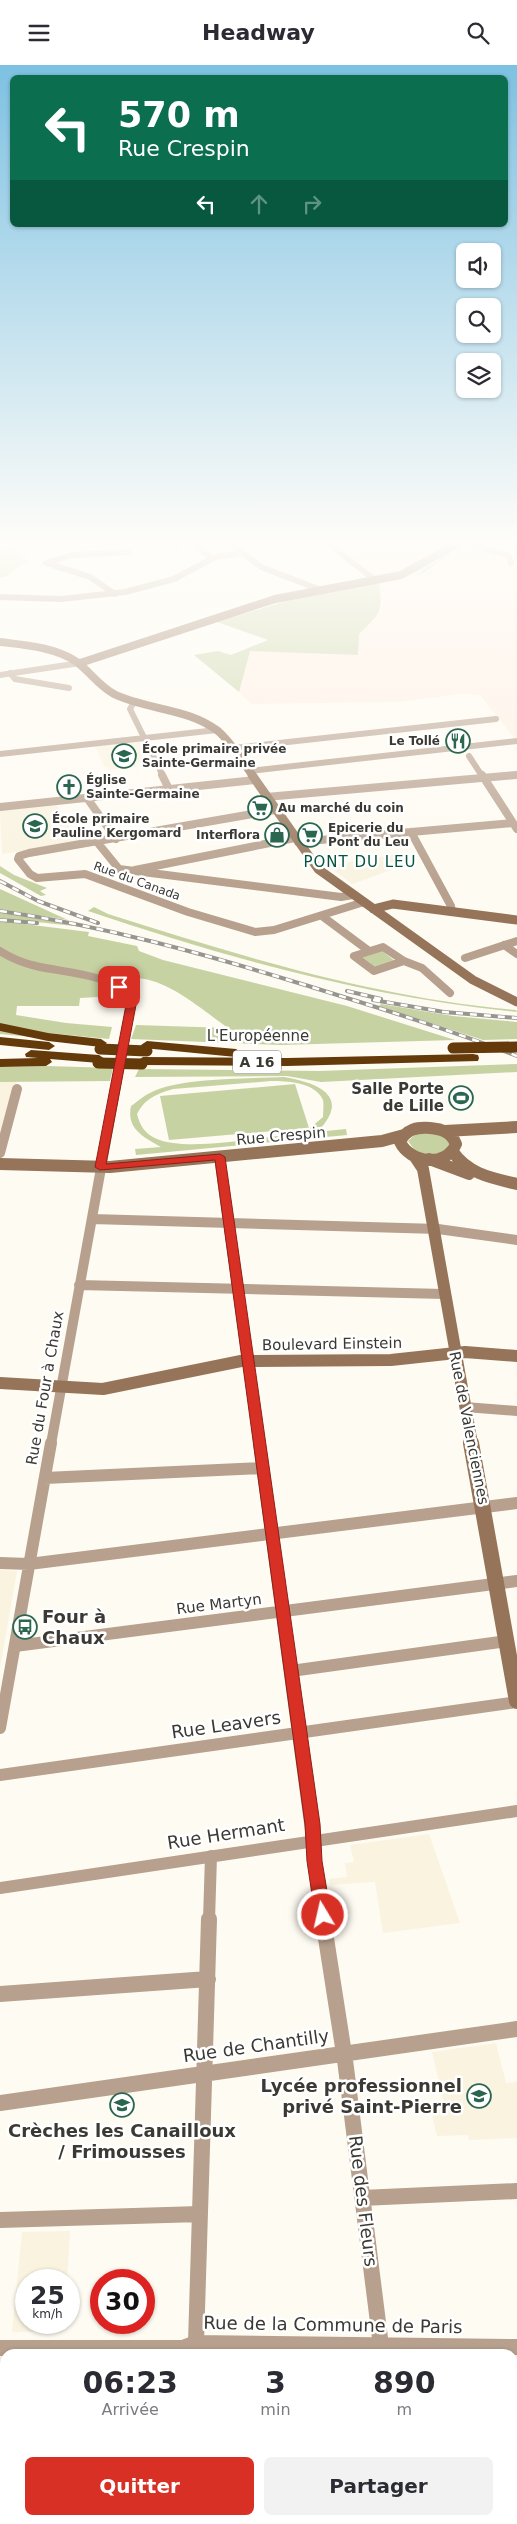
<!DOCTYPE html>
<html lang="fr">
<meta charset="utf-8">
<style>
body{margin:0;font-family:"DejaVu Sans",sans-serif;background:#f2f2f3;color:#2b2b33;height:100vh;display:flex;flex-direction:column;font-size:19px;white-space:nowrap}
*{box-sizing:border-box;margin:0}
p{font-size:16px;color:#7c7c81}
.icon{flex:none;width:28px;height:28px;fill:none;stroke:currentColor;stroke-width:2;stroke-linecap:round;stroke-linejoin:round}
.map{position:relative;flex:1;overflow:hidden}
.sheet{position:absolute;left:0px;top:2284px;width:518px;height:176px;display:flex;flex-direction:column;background:#fff;border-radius:15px 15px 0 0;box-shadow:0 1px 4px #0004}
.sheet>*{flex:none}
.top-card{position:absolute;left:10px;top:10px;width:498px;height:152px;border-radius:8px;box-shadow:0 1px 4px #0004;background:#0b6e4f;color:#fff;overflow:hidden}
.buttons{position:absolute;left:456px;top:178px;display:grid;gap:10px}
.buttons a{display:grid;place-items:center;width:45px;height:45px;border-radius:8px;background:#fff;box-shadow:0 1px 4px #0004;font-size:25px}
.speed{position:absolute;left:15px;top:2204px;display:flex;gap:10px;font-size:25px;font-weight:700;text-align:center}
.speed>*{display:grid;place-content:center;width:65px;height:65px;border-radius:50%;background:#fff;box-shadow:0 1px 4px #0004;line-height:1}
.speed small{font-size:12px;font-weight:400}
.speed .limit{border:8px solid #d22;background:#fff;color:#111}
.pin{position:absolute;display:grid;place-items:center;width:42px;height:42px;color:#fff;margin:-21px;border-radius:10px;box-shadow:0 2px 8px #0006}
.me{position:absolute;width:55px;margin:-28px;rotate:351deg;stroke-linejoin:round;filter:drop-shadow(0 0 4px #0008)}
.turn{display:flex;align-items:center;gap:18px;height:105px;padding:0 25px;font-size:22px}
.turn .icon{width:65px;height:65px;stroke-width:2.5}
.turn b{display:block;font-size:35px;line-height:42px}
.lanes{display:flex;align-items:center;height:48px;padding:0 25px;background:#0003;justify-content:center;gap:25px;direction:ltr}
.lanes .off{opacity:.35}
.eta{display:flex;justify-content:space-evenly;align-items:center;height:85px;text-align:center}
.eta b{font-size:30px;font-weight:600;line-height:35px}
.primary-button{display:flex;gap:10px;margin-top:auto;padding:10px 25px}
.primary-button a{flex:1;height:58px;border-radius:8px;background:#d93025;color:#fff;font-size:20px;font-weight:600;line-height:58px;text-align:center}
.primary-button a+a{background:#f2f2f3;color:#2b2b33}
header{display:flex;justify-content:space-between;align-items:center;height:65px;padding:0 25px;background:#fff;font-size:22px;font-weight:600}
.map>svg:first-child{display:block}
.built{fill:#f9f3e0}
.industrial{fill:#feeee2}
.green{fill:#c7d2a3;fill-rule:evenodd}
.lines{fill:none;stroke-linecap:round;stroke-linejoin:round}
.stream{stroke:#7ed4d9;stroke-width:2}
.street-far4{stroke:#b7a08d;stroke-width:6}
.street-far3{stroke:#b7a08d;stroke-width:8}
.street-far2{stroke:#b7a08d;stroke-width:10}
.street-far1{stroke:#b7a08d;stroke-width:12}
.street{stroke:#b7a08d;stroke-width:16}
.secondary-far3{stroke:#957459;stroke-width:8}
.secondary-far2{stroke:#957459;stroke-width:9}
.secondary-far1{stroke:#957459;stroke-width:12}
.secondary{stroke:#957459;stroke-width:16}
.highway{fill:#653a0b;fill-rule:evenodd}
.rail-casing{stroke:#97958e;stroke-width:4}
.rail{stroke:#fff;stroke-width:2.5;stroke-dasharray:7;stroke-linecap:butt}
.highway-bridge{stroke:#653a0b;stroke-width:11}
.route{fill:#d93025;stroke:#8d1f18}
.labels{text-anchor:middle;stroke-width:5;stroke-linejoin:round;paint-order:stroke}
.far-poi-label{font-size:12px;font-weight:bold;fill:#3a3934;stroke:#fff;text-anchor:start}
.far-street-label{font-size:12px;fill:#3a3934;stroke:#fff}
.shield{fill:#fff;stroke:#757471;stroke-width:1}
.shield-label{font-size:14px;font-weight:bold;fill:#3a3934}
.far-quarter-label{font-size:15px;letter-spacing:1px;fill:#05543c;stroke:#fff}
.street-label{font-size:15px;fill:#3a3934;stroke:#fff}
.poi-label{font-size:15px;font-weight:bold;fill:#3a3934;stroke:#fff;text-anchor:end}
.near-poi-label{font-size:18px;font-weight:bold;fill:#3a3934;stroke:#fff;text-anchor:start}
.near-street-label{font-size:18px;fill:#3a3934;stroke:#fff}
</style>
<header><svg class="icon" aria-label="menu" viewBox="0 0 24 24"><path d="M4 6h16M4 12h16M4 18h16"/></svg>Headway<svg class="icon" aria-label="search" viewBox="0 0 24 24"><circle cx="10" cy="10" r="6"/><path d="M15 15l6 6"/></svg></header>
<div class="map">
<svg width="517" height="2459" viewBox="0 0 517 2459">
<rect width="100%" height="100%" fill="#fefbf2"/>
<path class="built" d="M136,676L140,677L149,696L135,697L137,702L109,705L108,702L104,701L95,681Z
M56,739L79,778L2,789L0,745Z
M392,790L399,802L352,819L328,801Z
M21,1001L0,1072V1002Z
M0,1505L17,1506L0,1603Z
M429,1769L460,1858L383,1868L375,1817L330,1820L329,1814L347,1812L345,1798L354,1797L350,1780Z
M496,1978L506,2018L517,2017V2073L469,2075L468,2070L437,2071L431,2046L445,2043L432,1987Z
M70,2166L67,2215H26V2258H63L62,2267H12L22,2167Z
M0,2295H5V2455H64L63,2459H0Z"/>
<path class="industrial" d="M335,480H517V673H514L480,630L462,629L398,637L251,639L239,627L249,586L358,590L359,569L380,549L382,539L379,518Z"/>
<path class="green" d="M18,484L27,496L5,512H0V485Z
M379,517C383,549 381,547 359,569L358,590L250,586L239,627L194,590L218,586L231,590L268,575L217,557L296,533Z
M0,801L14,810L47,823L40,826L46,830L41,831L0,808Z
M0,824L68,855L0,844Z
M94,842L108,849C244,892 373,932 516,945L517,947C371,933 227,893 88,846Z
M0,847L83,862L0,853Z
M0,856L89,867L88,871L137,881L139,886L163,895L347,941L455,975L281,980L131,974L136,960L228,963C202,945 161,908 129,914L131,924L116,931L80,933L79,941H17L16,950L66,958L112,962L109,974L48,968L42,973L0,969Z
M381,885L395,896L375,902L361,891Z
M381,939L453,951L517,957V974L483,975L379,941Z
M517,999V1007L321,1017L287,1011L135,1012L139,1004L319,1006Z
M47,1001L113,1003L110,1016L0,1017V1002Z
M284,1012C319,1018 352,1032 317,1067L346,1064L347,1070L136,1090L135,1084L161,1082C144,1072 126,1064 131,1041C137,1037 143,1031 150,1028C180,1012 249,1014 284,1012ZM271,1016C287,1016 315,1017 323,1035C324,1040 323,1047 323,1052L310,1063L295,1069C261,1072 187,1087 157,1074C145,1069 140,1061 137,1049C145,1033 157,1029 173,1024Z
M295,1019L309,1063L169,1075L160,1031Z
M417,1068L442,1069L450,1078L445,1087L429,1090L416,1087L408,1076Z"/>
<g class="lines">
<path class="stream" d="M421,508L450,488"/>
<path class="street-far4" d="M174,480H178
M196,480L211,493
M233,480L261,502L321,525
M330,480L375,515
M473,480L509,491L511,498
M115,529L90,512L46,498L72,490L128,487
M0,532L61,534L125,527L174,514L215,492L242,488
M10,608L15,614L69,623
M0,610L80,598
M134,637L130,644L163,711
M233,683L496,654
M0,689L217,665
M469,691L482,711
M249,706L517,676
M502,711L517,710"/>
<path class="street-far3" d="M162,710L169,724
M482,710L517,764
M266,732L516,710
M87,733L116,774
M0,742L255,715
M275,745L29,788L19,791L18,794L30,809L37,813L85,809L188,847L255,867L274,865L364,837
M411,767L451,841L452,847
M97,777L119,804L341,832L353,830
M298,777L513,758
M135,805L295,773
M322,851L369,886
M504,880L517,889
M383,882L404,896L374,906L354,891Z
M0,886C11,893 23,898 36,901C64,908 115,908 131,936L119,1005
M465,893L517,876
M404,896L422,903L450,928"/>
<path class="street-far2" d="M0,1088L17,1024
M219,1092L259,1379
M92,1154L438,1164L517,1175
M79,1220L444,1229
M465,1342L517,1346
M51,1379L119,1004"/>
<path class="street-far1" d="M259,1378L323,1855
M45,1413L262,1403
M0,1498L29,1499L517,1438
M15,1581L517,1516
M291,1606L507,1576
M0,1663L51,1378
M0,1710L517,1637
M0,1823L517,1746
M209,1855L211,1791"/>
<path class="street" d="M323,1854L345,1995L382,2289
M0,1929L208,1914
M0,2038L517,1964
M362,2133L517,2126
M0,2155L200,2149
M196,2278L209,1854
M0,2283H183L196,2278L517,2282
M407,2455L408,2459"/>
<path class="secondary-far3" d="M0,577C25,580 55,582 77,597C90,607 99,621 114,629C147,645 188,643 218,666C232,678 242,696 253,711
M80,598L275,534L401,510L455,480"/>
<path class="secondary-far2" d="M252,710L318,804L473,915L517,937
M373,844L393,839L517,855"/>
<path class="secondary-far1" d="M430,1063C442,1064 451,1067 456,1079C446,1103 410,1098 400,1077C406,1064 417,1062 430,1063Z
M445,1066L517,1062
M453,1087C468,1109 492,1113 517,1119
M415,1092L423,1104L472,1379
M429,1094L469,1109
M0,1099L110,1102L382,1076L404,1070
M0,1318L103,1324L241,1296L391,1295L465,1287L517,1291"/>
<path class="secondary" d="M471,1378L517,1636"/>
<path class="highway" d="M0,958L48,968L101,974L107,978L101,982L48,976L0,966Z
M0,972L49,977L55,981L49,985L0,980Z
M147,976L236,984L242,988L236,992L143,983L141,980Z
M31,985L99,990L105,994L99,998L50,994L52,997L46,1001L0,1002V994L38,993L26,992L25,989Z
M473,989L478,990L479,993L478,996L287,1001L143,1000L137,996L143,992L287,993Z"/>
<g class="rail-casing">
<path id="rail" d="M0,816L38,836L98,858
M0,846C104,861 205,889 305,920C376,942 448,964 517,991
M0,855L37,858
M347,926L381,934
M373,935L444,947L517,953"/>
</g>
<use href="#rail" class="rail"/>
<path class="highway-bridge" d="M453,983L517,982
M100,984L147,986
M98,998L142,999"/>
</g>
<linearGradient id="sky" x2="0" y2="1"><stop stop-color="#7dc1e2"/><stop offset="0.58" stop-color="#fffdf9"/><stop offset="1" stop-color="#fffdf9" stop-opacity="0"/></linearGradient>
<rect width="517" height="824" fill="url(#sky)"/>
<path class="route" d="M119,919L132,927L136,940L106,1099L220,1089L225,1092L320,1759L322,1796L331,1850L328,1855L323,1857L317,1855L315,1850L307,1796L305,1759L215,1095L100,1105L95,1102L126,940L124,930L115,922Z"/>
<defs>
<g id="restaurant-ring" transform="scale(1.25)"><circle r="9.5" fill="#fff" stroke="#2b6650" stroke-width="1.5"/><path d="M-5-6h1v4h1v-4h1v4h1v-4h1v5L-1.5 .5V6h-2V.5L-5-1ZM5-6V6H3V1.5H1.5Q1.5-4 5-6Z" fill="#2b6650"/></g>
<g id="school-ring" transform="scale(1.25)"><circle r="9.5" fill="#fff" stroke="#2b6650" stroke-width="1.5"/><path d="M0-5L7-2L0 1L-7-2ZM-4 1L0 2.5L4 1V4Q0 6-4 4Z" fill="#2b6650"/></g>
<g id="church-ring" transform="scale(1.25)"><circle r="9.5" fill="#fff" stroke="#2b6650" stroke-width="1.5"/><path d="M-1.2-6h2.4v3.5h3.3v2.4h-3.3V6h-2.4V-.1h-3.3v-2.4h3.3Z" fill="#2b6650"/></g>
<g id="supermarket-ring" transform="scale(1.25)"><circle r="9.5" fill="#fff" stroke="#2b6650" stroke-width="1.5"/><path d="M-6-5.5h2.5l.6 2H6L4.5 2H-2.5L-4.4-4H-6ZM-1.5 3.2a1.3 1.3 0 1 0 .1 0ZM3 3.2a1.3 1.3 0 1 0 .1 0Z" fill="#2b6650"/></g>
<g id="shop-ring" transform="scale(1.25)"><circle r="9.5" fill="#fff" stroke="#2b6650" stroke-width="1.5"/><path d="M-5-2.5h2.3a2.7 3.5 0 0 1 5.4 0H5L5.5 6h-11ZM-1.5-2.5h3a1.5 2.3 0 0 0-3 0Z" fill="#2b6650"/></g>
<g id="stadium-ring" transform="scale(1.25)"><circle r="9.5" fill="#fff" stroke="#2b6650" stroke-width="1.5"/><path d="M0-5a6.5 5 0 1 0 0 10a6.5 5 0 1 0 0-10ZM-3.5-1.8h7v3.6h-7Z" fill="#2b6650"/></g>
<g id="bus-ring" transform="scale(1.25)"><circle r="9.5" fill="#fff" stroke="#2b6650" stroke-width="1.5"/><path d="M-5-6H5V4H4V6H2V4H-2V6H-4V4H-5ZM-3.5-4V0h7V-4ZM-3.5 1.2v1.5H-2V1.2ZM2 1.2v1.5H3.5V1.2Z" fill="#2b6650"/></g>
</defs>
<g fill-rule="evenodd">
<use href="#restaurant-ring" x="458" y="676"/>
<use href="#school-ring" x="124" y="691"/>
<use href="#church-ring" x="69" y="722"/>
<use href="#supermarket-ring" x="260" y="743"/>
<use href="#school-ring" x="35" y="761"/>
<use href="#shop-ring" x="277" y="770"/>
<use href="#supermarket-ring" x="310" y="770"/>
<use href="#stadium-ring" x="461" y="1033"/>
<use href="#bus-ring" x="25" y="1562"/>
<use href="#school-ring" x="479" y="2031"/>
<use href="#school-ring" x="122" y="2040"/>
</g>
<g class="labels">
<g class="far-poi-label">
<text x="440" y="680" text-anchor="end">Le Tollé</text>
<text x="142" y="688">École primaire privée<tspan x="142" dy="14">Sainte-Germaine</tspan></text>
<text x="86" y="719">Église<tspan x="86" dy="14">Sainte-Germaine</tspan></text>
<text x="278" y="747">Au marché du coin</text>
<text x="52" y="758">École primaire<tspan x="52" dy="14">Pauline Kergomard</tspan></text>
<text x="328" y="767">Epicerie du<tspan x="328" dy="14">Pont du Leu</tspan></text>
<text x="260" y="774" text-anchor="end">Interflora</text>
</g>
<g class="far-street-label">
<text transform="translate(137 816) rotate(20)" y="4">Rue du Canada</text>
</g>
<rect class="shield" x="233" y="985.5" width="48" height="23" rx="4"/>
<g class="shield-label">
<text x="257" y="1002">A 16</text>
</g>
<g class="far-quarter-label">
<text x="360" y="802">PONT DU LEU</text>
</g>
<g class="street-label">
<text x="258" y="976">L'Européenne</text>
<text transform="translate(281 1071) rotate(-5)" y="5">Rue Crespin</text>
<text transform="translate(332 1279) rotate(-1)" y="5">Boulevard Einstein</text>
<text transform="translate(45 1323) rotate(-80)" y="5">Rue du Four à Chaux</text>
<text transform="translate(469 1363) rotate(79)" y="5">Rue de Valenciennes</text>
<text transform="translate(219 1539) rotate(-7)" y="5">Rue Martyn</text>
</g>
<g class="poi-label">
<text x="444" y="1029">Salle Porte<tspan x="444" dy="17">de Lille</tspan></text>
</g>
<g class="near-poi-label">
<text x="42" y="1558">Four à<tspan x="42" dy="21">Chaux</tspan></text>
<text x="462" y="2027" text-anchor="end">Lycée professionnel<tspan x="462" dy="21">privé Saint-Pierre</tspan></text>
<text x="122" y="2072" text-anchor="middle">Crèches les Canailloux<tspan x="122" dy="21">/ Frimousses</tspan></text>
</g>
<g class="near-street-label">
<text transform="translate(226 1660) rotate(-8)" y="6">Rue Leavers</text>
<text transform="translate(226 1769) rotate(-9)" y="6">Rue Hermant</text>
<text transform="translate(256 1981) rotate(-8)" y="6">Rue de Chantilly</text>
<text transform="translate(363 2136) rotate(83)" y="6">Rue des Fleurs</text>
<text transform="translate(333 2260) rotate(1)" y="6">Rue de la Commune de Paris</text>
</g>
</g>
</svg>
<div class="buttons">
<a><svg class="icon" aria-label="sound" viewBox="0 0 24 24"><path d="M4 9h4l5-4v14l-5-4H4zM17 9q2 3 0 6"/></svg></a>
<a><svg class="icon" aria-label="search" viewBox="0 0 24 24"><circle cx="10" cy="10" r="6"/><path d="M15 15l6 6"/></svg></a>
<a><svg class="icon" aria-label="layers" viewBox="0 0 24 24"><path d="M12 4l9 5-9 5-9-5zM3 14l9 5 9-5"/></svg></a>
</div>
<div class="speed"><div>25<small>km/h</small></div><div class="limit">30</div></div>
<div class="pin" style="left:119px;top:922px;background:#d93025"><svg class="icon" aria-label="arrive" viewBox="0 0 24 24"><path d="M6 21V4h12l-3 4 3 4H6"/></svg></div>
<svg class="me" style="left:323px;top:1850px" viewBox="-20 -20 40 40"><circle r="17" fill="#d93025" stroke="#fff" stroke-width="3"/><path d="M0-11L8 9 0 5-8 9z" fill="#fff"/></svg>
<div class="top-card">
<div class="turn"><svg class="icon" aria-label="left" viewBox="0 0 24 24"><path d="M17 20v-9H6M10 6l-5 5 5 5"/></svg><div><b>570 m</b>Rue Crespin</div></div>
<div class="lanes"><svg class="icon" aria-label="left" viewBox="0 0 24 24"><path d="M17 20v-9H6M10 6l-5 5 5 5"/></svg><svg class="icon off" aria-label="ahead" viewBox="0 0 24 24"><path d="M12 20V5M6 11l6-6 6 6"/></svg><svg class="icon off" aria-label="right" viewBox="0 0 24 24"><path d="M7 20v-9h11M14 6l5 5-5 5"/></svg></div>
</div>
<section class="sheet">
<div class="eta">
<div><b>06:23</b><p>Arrivée</p></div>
<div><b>3</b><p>min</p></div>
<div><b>890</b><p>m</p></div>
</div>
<div class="primary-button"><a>Quitter</a><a>Partager</a></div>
</section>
</div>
